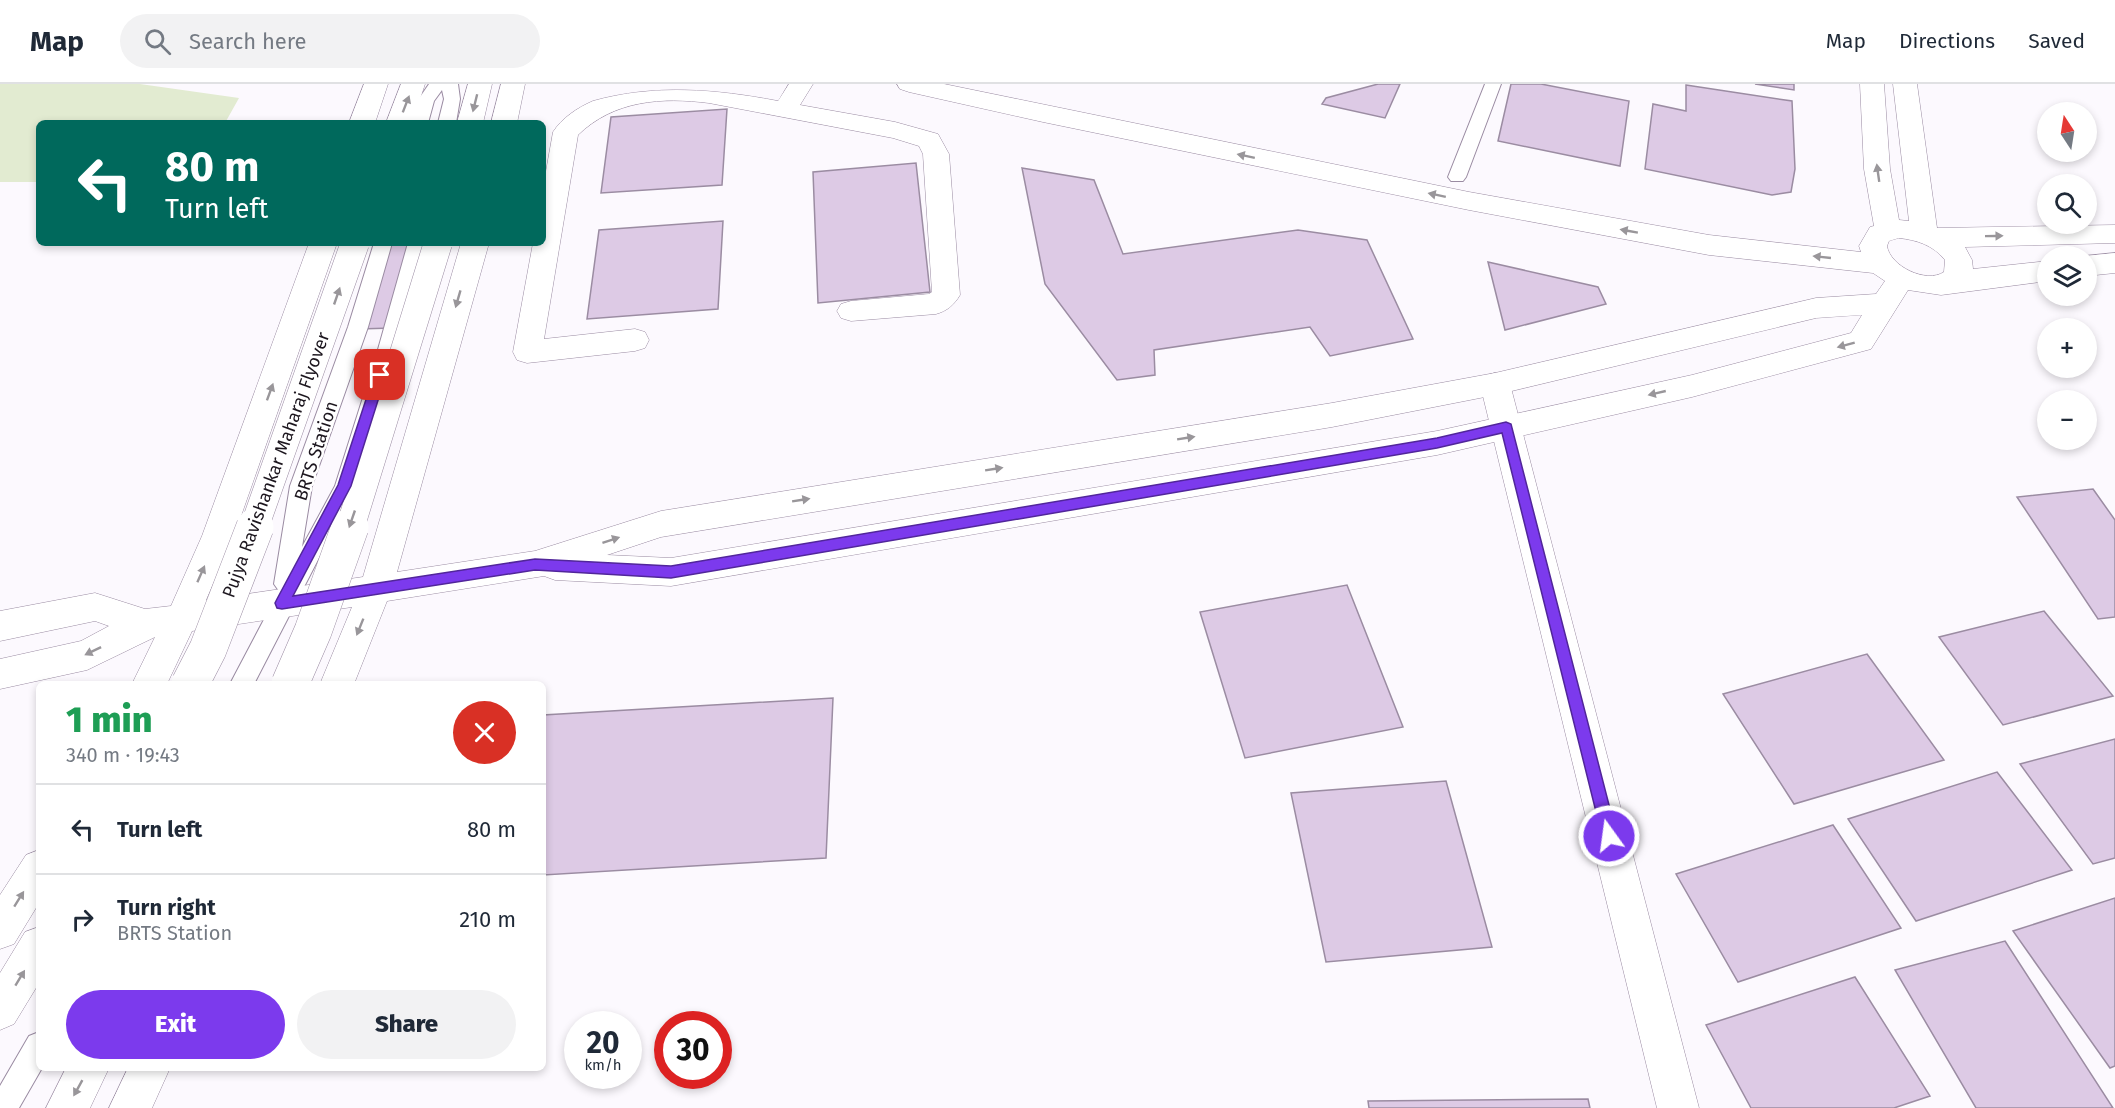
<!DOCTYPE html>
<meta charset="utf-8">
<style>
body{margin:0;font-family:"Fira Sans",sans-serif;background:#f2f2f3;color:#1f2937;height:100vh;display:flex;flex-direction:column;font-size:22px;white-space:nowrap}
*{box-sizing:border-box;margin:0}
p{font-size:20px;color:#747a83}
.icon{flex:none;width:33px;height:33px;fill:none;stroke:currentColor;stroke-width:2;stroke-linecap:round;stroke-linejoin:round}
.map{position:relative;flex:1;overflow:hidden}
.panel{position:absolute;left:36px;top:597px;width:510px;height:390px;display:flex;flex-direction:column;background:#fff;border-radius:9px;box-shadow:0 3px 9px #0003}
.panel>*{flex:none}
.banner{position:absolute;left:36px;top:36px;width:510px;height:126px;border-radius:9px;box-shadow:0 3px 9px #0003;background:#00695c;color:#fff;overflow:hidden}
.needle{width:39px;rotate:348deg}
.controls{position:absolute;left:2037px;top:18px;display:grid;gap:12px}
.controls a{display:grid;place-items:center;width:60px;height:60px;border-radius:50%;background:#fff;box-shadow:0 3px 9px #0003;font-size:30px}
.speed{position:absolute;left:564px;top:927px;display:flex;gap:12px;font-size:30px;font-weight:700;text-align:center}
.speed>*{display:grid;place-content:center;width:78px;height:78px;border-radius:50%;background:#fff;box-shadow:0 3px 9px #0003;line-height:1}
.speed small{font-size:15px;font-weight:400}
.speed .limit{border:9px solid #d22;background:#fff;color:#111}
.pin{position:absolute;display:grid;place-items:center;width:51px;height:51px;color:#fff;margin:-26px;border-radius:12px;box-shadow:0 3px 9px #0006}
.me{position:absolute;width:66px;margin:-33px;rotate:346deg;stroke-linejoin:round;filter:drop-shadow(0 0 4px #0008)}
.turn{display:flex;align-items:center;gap:21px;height:126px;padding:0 30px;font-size:27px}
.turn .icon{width:78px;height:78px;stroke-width:2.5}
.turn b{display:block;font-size:42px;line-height:51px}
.round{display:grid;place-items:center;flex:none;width:63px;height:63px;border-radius:32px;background:#f2f2f3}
.overview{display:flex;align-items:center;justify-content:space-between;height:102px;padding:0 30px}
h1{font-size:36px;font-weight:800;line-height:45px;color:#1e9e55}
.cta{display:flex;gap:12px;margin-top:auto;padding:12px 30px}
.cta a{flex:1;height:69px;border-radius:36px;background:#7c3aed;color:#fff;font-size:24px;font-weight:800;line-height:69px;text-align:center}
.cta a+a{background:#f2f2f3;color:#1f2937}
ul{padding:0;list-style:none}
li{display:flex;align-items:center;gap:18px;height:90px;padding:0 30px;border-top:2px solid #e0e1e3}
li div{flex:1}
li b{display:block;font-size:22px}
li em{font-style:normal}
header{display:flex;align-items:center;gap:36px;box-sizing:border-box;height:84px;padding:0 30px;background:#fff;border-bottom:2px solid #e0e1e3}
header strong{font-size:28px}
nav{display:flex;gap:33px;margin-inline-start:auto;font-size:21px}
.search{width:420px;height:54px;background:#f2f2f3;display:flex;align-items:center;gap:15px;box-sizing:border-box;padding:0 21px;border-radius:33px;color:#747a83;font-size:22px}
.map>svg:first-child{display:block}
.green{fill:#e2ebd1}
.building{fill:#ddcae5;stroke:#9b8ca2;stroke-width:1.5}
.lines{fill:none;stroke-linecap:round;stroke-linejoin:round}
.lane-casing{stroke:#9a8ba2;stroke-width:2}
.street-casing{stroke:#9a8ba2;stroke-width:1}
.secondary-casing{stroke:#9a8ba2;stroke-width:1}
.primary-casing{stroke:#9a8ba2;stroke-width:1}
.lane{fill:#fff;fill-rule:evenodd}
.street{fill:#fff;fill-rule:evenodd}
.secondary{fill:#fff;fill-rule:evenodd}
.primary{fill:#fff;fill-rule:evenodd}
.primary-bridge-far1-casing{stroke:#9a8ba2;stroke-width:29;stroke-linecap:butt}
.primary-bridge-casing{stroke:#9a8ba2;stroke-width:38;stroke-linecap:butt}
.primary-bridge-far1{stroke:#fff;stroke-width:28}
.primary-bridge{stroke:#fff;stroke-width:37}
.oneway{fill:#99969a}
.route{fill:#7c3aed;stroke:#51269a;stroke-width:1.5}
.labels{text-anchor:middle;stroke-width:5;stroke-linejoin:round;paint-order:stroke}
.street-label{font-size:18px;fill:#1c161e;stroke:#fff}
</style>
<header>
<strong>Map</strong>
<div class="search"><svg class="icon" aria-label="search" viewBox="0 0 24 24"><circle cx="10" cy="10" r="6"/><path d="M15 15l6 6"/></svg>Search here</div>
<nav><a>Map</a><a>Directions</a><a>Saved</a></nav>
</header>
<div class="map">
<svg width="2115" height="1024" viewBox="0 0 2115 1024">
<rect width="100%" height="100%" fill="#fcf9fe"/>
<path class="green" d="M0,0H140L239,14L225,39H39V98H0Z"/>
<path class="building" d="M1378,0H1400L1385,34L1322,20L1326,14Z
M1511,0H1541L1629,17L1620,82L1498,57Z
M1755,0H1794V6Z
M1686,1L1792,17L1795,85L1791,108L1772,111L1645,85L1653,20L1686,27Z
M727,25L722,101L601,109L611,33Z
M916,79L930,208L818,219L813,88Z
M1022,84L1094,96L1123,170L1298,146L1367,156L1413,255L1330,272L1310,243L1154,266L1155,291L1117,296L1045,200Z
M723,137L718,225L587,235L599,146Z
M388,159H415L392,244L359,245Z
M1488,178L1598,203L1606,220L1505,246Z
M2093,405L2115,436V533L2098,535L2017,413Z
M1347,501L1403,643L1245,674L1200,528Z
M2044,527L2113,612L2003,641L1939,553Z
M1867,570L1944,676L1794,720L1723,610Z
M833,614L826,774L543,791V631Z
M2115,655V774L2093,780L2020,680Z
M1997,688L2072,786L1916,837L1848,735Z
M1446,697L1492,863L1326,878L1291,709Z
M1833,741L1901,844L1738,898L1676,790Z
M2115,814V982L2110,984L2013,847Z
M2005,857L2113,1024H1976L1895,886Z
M1855,893L1930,1012L1894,1024H1751L1706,941Z
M1588,1015L1590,1024H1369L1368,1017Z"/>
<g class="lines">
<g class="lane-casing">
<path id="lane" d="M429,0H458L460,15L456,39H438L444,15L442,6L434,17L428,39H410L418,16Z
M1485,0H1501L1466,93L1463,97H1451L1448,93Z
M374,159H392L368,243L312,402L302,463L335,402L377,269L408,159H426L397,269L356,402L254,600H230L279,507L274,500L290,402L348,243Z
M39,948V984H42L19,1024H0V1002L29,952Z"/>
</g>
<g class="street-casing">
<path id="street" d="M789,0H813L800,21L895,38L938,50L949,70L960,211C954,221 947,227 936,230L851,237L841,234L837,227L841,220L851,217L929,210L932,208L923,70L919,62L893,54L709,19C662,13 614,16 578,51L544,255L635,245L645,248L649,256L645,264L635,267L527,279L517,276L513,268L533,159H543V104L553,48C562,34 577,24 593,17C654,0 715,5 778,17Z
M1495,289L1505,292L1510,300L1699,1024H1657L1480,300L1485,292Z"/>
</g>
<g class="secondary-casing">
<path id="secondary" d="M364,0H388L375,39H349Z
M501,0H525L517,39H491Z
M897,0H944L1469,108L1709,151L1861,168L1859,162L1870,143L1874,142L1864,85L1860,0H1884L1890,85L1899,136L1909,137L1893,0H1917L1937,144L2115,141V159L1965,163L1972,176L1973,185L2048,177V197L1941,211L1908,206L1871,265L1692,313L1437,371L671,502L555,496L544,492L387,517L354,600H320L352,523L192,547L167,600H132L155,553L87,586L0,605V575L81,557L109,542L95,537L0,557V527L95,509L145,525L171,522L202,452L309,159H337L234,452L206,516L363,493L461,159H489L397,488L535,467L661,427L1332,319L1495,289L1816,214L1876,210L1885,197L1873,189L1709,171L1469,126L1043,38L909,8L900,5ZM1899,154C1917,156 1933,161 1945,176L1944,188C1926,200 1890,182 1887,162L1889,157ZM1862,231L1851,249L1692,291L1437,347L671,474L607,471L661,453L1332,343L1495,311L1816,234Z
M2115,169V189L2086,192L2085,172Z
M39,766V819L14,860L0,865V811L26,771Z
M128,984H170L152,1024H109Z"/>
</g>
<g class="primary-casing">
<path id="primary" d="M401,0H425L412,39H386Z
M468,0H492L483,39H457Z
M39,843V899L14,940L0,946V889L25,848Z
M66,984H109L90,1024H46Z"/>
</g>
<use href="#lane" class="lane"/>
<use href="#street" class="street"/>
<use href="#secondary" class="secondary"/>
<use href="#primary" class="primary"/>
<g class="primary-bridge-far1-casing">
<path id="primary-bridge-far1" d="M254,444L355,159
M350,444L438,159"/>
</g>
<g class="primary-bridge-casing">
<path id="primary-bridge" d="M190,600L208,565L255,443
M290,600L313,547L350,443"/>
</g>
<use href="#primary-bridge-far1" class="primary-bridge-far1"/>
<use href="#primary-bridge" class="primary-bridge"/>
</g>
<defs><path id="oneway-solid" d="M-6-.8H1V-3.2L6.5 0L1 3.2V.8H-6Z" transform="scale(1.5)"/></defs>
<g class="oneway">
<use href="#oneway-solid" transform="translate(475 19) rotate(104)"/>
<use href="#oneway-solid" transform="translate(406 20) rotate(-69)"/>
<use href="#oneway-solid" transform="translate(1246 72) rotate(-168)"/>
<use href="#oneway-solid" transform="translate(1878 89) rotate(-98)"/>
<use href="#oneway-solid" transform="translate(1437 111) rotate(-168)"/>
<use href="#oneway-solid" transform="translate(1629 147) rotate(-170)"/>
<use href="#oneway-solid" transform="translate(1994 152) rotate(-1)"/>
<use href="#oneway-solid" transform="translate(1822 173) rotate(-174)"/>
<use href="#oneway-solid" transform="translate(337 212) rotate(-71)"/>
<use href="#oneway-solid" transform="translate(458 215) rotate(106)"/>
<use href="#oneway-solid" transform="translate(1846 261) rotate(165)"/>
<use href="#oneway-solid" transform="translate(270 308) rotate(-70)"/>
<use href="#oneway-solid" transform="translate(1657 309) rotate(167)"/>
<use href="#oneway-solid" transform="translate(1186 354) rotate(-9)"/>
<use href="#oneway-solid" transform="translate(994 385) rotate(-9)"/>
<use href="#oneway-solid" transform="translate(801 416) rotate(-9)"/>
<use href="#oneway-solid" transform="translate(352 435) rotate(109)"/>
<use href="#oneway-solid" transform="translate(611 456) rotate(-18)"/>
<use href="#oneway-solid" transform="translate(201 490) rotate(-66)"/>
<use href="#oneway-solid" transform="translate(360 543) rotate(112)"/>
<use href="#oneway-solid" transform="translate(93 567) rotate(154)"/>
<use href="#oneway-solid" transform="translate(19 815) rotate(-58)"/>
<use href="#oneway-solid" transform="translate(20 894) rotate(-59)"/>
<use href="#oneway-solid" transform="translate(78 1004) rotate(119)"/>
</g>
<path class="route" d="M380,287L386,291L351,402L293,512L535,475L671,482L1437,354L1506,338L1511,340L1617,752L1615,757L1609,759L1604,757L1602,752L1502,349L1437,364L671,494L535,486L282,525L277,524L275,519L277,515L338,401L374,291Z"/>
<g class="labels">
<g class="street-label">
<text transform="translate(316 367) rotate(-72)" y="6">BRTS Station</text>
<text transform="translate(276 381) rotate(-70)" y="6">Pujya Ravishankar Maharaj Flyover</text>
</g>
</g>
</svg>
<div class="controls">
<a><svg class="needle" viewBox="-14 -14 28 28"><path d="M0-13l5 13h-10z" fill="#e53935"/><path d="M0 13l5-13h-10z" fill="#747a83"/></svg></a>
<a><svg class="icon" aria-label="search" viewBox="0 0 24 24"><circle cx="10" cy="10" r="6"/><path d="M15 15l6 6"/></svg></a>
<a><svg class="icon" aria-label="layers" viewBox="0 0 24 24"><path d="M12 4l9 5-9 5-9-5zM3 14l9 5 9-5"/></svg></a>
<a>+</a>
<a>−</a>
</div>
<div class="speed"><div>20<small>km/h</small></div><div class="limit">30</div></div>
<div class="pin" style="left:380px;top:291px;background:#d93025"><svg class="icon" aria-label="arrive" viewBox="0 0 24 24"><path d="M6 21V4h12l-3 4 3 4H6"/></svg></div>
<svg class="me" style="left:1609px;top:752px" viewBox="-20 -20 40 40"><circle r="17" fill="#7c3aed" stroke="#fff" stroke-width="3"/><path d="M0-11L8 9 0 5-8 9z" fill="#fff"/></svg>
<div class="banner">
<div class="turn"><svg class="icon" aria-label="left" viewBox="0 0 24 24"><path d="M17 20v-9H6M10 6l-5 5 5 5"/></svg><div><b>80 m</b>Turn left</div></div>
</div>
<section class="panel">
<div class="overview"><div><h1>1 min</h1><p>340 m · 19:43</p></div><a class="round" style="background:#d93025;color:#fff"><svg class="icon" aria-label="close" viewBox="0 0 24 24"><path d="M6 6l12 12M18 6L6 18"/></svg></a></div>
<ul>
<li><svg class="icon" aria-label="left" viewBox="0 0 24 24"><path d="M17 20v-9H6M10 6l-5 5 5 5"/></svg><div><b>Turn left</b></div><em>80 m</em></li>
<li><svg class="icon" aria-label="right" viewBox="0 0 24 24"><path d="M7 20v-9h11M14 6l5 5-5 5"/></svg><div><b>Turn right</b><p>BRTS Station</p></div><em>210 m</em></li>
</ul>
<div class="cta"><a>Exit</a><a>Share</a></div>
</section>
</div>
